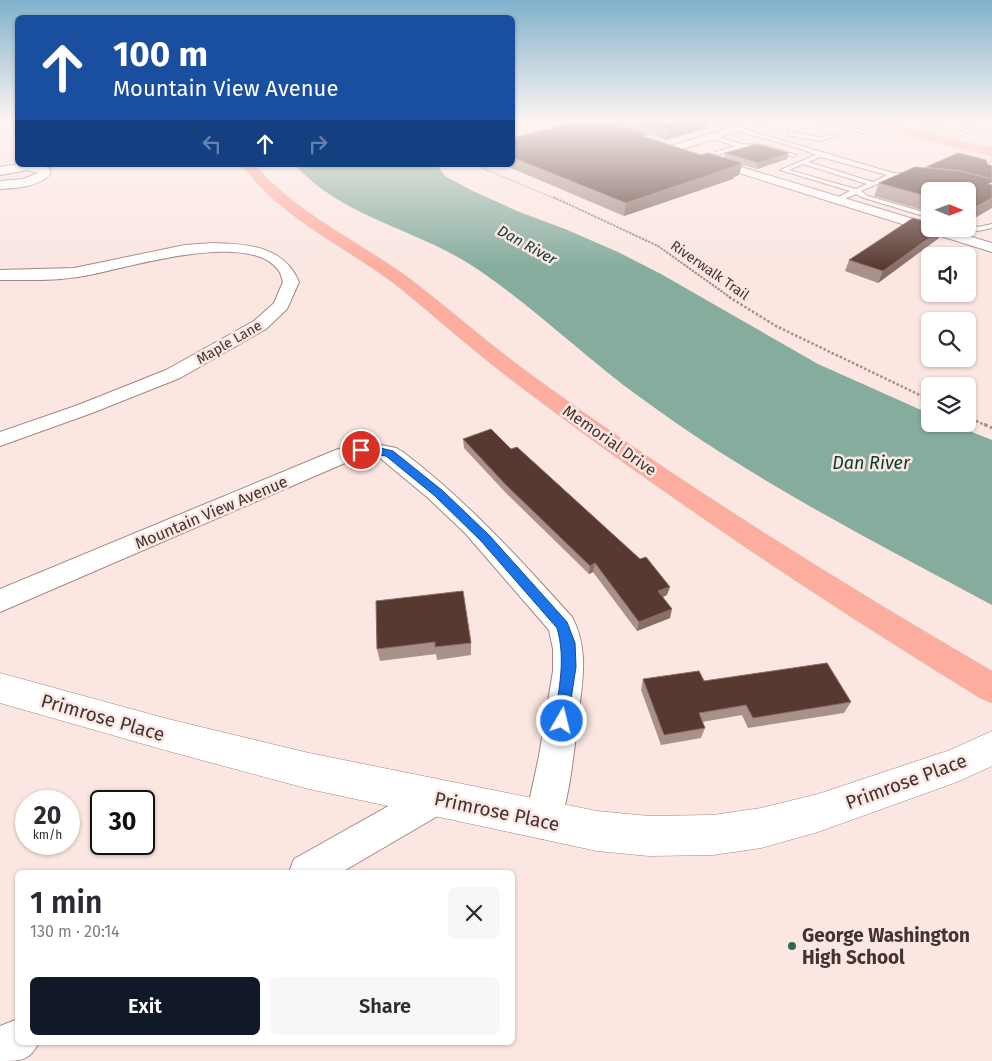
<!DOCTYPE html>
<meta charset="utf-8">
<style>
body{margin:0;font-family:"Fira Sans",sans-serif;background:#f7f7f7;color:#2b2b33;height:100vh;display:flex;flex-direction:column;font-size:19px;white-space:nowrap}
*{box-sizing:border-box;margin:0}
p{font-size:16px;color:#7c7c81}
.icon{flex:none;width:28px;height:28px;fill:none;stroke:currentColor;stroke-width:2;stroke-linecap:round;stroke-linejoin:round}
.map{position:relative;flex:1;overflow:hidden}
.panel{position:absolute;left:15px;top:870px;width:500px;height:175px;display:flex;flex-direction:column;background:#fff;border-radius:8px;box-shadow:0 1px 4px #0004}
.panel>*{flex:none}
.guide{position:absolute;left:15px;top:15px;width:500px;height:152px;border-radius:8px;box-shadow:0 1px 4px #0004;background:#1a4fa0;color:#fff;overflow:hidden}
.needle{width:32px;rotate:91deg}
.controls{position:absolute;left:921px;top:182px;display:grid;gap:10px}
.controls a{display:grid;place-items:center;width:55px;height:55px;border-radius:8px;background:#fff;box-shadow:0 1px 4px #0004;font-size:25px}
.speed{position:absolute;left:15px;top:790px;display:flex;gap:10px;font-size:25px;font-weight:700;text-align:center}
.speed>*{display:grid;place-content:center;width:65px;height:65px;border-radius:50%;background:#fff;box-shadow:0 1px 4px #0004;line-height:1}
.speed small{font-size:12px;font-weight:400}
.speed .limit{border:2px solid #111;border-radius:8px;background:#fff;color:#111}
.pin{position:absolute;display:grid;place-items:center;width:42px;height:42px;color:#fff;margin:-21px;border:2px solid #fff;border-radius:50%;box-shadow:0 1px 5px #0007}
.me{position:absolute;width:55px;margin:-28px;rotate:8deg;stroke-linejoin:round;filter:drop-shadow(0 0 4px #0008)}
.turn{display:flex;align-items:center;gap:18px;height:105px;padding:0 15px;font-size:22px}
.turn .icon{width:65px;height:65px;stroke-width:2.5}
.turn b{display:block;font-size:35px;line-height:42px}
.lanes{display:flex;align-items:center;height:48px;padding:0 15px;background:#0003;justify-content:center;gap:25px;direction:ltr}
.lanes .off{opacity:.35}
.round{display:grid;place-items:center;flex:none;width:52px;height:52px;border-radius:8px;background:#f7f7f7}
.head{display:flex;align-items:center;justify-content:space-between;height:85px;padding:0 15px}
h1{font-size:30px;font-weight:600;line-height:38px}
.button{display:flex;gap:10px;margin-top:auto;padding:10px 15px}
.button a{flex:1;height:58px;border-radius:8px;background:#111827;color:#fff;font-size:20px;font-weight:600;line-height:58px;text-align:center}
.button a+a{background:#f7f7f7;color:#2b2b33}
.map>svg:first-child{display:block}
.water{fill:#86ac9e}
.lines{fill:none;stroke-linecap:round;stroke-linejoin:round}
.service-casing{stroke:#a5857f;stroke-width:2}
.minor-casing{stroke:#a5857f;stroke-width:2}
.tertiary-casing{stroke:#a5857f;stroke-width:1}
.primary-casing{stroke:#d1cecd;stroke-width:1}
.path-far3{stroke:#a1908c;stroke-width:1;stroke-dasharray:2 1;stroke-linecap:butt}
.path-far2{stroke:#a1908c;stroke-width:2;stroke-dasharray:2.5 1;stroke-linecap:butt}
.path-far1{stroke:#a1908c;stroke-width:2.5;stroke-dasharray:2.5 2;stroke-linecap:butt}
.path{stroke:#a1908c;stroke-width:3;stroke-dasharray:4 2.5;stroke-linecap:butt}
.service{fill:#fff;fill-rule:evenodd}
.minor{fill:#fff;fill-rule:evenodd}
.tertiary{fill:#fff;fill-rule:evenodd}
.primary{fill:#fdad9e;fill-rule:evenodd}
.wall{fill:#aa908a}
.shaded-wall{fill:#896d66}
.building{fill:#583932;stroke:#896d66}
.route{fill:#1a73e8;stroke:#114b97}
.poi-dot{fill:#2d6b57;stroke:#fbe6e1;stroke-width:2}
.labels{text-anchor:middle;stroke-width:5;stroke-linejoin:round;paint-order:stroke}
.far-street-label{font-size:14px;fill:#403330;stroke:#fbe6e1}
.far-water-label{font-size:15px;font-style:italic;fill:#043d2e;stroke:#fbe6e1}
.street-label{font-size:16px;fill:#403330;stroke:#fbe6e1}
.water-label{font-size:18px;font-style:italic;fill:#043d2e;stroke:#fbe6e1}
.near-street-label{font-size:19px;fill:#403330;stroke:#fbe6e1}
.near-poi-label{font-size:19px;font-weight:bold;fill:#403330;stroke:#fbe6e1;text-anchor:start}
</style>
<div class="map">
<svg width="992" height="1061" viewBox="0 0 992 1061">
<rect width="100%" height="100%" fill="#fbe6e1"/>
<path class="water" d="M295,165H437L445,176L473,191L517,211L565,229L618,252L661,274L818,364L930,414V424H952L992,440V605C872,541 751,479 641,398C583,356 531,304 471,265C413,228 342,217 295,165Z"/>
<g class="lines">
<g class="service-casing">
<path id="service" d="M698,120H706L740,128L893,173H915L913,176L894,177L861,191L868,196L930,214V218L864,198L856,194L839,201H835V199L850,191L780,170L816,155L802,149ZM821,157L887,175L873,182L808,162ZM803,164L867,184L856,189L789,170Z
M816,120H825L868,132L865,134Z
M920,120H926L943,127L932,131L936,127Z
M966,128L971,129L959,137H955V135Z
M789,132L820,137L834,134L837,136L820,141L787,135Z
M712,135L741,144L763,145L797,155L794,157C758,147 754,144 717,155L715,152L735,146L710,138Z
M992,161V170L986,167V165Z
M968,224L978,227L992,224V228L978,231L968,228Z"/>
</g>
<g class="minor-casing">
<path id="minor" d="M755,120H770L769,122L676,151H668L666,149L668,147Z
M708,157L930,224V229H945L992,243V252L704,162L702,160Z
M18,164L38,165L49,168L51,173C40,187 17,188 0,189V181L23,179L38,173L28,170L0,175V167Z
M213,243C248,244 284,246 299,282L287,309L266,329L180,378L92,413L0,446V432L78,405L166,370L254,321L274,303L283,282C282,279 281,274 279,271C250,228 125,269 84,276C56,281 28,280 0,280V270L74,268L185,245Z
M372,443L396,448L403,452C466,500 519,558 572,617C579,630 582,643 583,658C584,678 580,699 578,720C573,757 570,799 556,834L543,839L530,834L525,821L539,756L553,671V649L549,630L465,533L427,497L380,458L352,460L0,612V589L338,449Z
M436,781L448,786L453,798L448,810L342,872H289L294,859L424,786Z
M18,1019V1042H39C30,1061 21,1061 0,1061V1026Z"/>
</g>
<g class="tertiary-casing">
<path id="tertiary" d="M0,673L168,719L309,753L597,811L649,816L713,815L761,808L818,794L950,750L992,731V766L957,782L818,832L761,848L713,855L649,856L597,851L309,789L168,751L0,703Z"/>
</g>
<g class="primary-casing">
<path id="primary" d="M851,120H871L992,148V156L853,122Z
M242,165H255C299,216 361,242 414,282C453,312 490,345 530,374C678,482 834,579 992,671V703L980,698C821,600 666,497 517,384C477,354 439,320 400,288C348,247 282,220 242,165Z"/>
</g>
<path class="path-far3" d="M475,165L556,199"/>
<path class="path-far2" d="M553,197L658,246L731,298"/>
<path class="path-far1" d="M729,297L776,326L930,400
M968,417L987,426"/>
<path class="path" d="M984,424L992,428"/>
<use href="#service" class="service"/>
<use href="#minor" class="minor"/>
<use href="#tertiary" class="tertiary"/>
<use href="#primary" class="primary"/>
</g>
<path class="wall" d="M604,120H709L707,128L666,140L647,134V137L701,155L724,157L725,153L787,159L757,169L742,165L739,175L734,177L733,179L624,216L504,165H512V138L611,123V122Z
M986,160L968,222V191H930V222L921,219L925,211L874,196L879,183L926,168Z
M939,238L878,283L845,271L849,260Z
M463,439L511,449L667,595L663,597L670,618L637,631L593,572L589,574L506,493L464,448Z
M376,601L471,643V655L437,660L436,654L380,661L377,649Z
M643,679L704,681L851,702L844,713L748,728L742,715L702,722L705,728L701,738L661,745L641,690Z"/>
<path class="shaded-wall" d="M700,120H709L707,128L666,140L668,129Z
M789,153L787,159L757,169L758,163Z
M742,163L739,175L734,177L733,179L624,216L626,203Z
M992,198V208L968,222V216L970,210Z
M942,229H943L939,238L878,283L883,271Z
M595,563L593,572L589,574L590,566Z
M670,587L667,595L656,600L658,591Z
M672,609L670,618L637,631L639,622Z"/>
<path class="building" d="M586,120H599L647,134L642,136L701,155L708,153L742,163L734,166H736L626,203L512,157V138Z
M633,120H701L668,129Z
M757,144L789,153L758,163L725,153Z
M958,153L986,160L987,164L992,166V179L961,171L926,167Z
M915,167L961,171L992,179V182L988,184L992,185V198L970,210H968V191H930V197L879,183Z
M913,218L930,223V229H942L883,271L849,260Z
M491,429L511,449L517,447L640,559L646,557L670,587L658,591L672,609L639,622L595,563L590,566L506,485L463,439Z
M463,591L471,643L435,647V642L377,649L376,601Z
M827,663L851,702L753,718L746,705L699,713L705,728L664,735L643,679L699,671L704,681Z"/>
<linearGradient id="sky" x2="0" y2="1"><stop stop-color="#81b1ca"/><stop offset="0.45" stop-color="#fdf4f2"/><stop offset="1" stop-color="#fdf4f2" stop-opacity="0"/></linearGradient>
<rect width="992" height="268" fill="url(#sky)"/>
<path class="route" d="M361,447H376L393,451L443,491L489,535L567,622L575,643L576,667L567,725L562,727L557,725L554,721C559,689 566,659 557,628L481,541L435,496L386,456L357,452V448Z"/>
<circle class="poi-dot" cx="792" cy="946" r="5"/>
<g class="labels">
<g class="far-street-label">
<text transform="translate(710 270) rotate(35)" y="5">Riverwalk Trail</text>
<text transform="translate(229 342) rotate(-30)" y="5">Maple Lane</text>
</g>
<g class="far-water-label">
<text transform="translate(527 245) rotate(29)" y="5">Dan River</text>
</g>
<g class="street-label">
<text transform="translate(610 440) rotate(35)" y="6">Memorial Drive</text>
<text transform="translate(211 512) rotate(-23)" y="6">Mountain View Avenue</text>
</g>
<g class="water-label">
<text x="871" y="469">Dan River</text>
</g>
<g class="near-street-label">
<text transform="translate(103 717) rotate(16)" y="7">Primrose Place</text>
<text transform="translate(906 781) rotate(-20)" y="7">Primrose Place</text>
<text transform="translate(497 811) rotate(12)" y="7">Primrose Place</text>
</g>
<g class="near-poi-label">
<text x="802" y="942">George Washington<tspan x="802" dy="22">High School</tspan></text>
</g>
</g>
</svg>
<div class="controls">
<a><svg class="needle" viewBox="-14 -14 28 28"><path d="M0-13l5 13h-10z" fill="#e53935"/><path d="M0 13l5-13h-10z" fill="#7c7c81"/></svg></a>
<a><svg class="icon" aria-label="sound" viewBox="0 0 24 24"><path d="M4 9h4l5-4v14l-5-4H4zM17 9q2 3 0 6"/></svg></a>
<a><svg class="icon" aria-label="search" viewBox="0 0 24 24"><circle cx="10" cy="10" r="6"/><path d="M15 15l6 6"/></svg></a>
<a><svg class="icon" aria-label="layers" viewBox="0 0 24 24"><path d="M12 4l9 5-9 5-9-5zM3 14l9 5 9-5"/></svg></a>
</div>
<div class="speed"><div>20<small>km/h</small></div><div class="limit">30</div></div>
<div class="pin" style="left:361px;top:450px;background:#d93025"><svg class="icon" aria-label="arrive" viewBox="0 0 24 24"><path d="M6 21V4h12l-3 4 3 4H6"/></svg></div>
<svg class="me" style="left:562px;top:721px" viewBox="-20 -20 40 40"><circle r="17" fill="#1a73e8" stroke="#fff" stroke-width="3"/><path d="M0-11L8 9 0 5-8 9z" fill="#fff"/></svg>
<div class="guide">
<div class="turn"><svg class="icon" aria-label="ahead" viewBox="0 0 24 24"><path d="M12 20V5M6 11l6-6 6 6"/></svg><div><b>100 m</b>Mountain View Avenue</div></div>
<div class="lanes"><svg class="icon off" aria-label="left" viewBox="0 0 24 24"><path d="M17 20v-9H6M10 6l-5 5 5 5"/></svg><svg class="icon" aria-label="ahead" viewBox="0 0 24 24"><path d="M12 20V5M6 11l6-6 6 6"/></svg><svg class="icon off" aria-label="right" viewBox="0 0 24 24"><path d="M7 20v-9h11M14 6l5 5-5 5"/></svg></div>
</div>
<section class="panel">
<div class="head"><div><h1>1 min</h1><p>130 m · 20:14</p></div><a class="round"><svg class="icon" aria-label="close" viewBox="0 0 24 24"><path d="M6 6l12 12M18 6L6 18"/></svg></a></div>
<div class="button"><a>Exit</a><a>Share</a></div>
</section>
</div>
